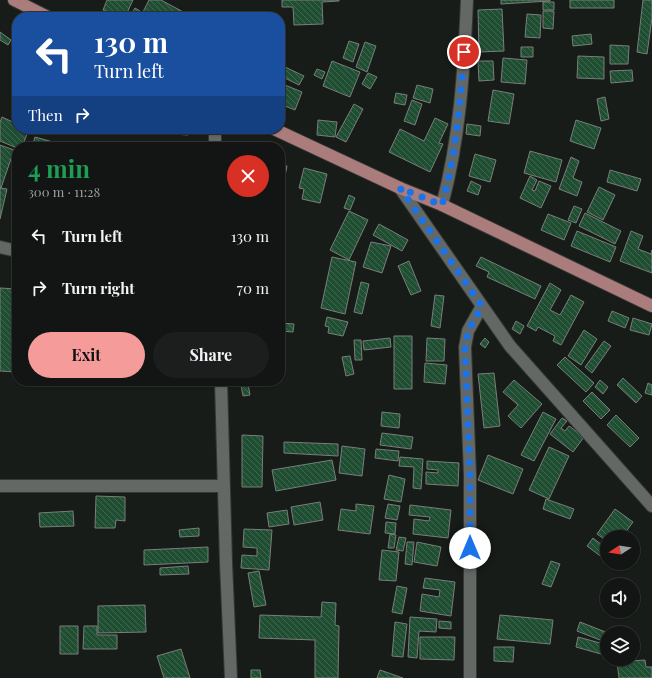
<!DOCTYPE html>
<meta charset="utf-8">
<style>
body{margin:0;font-family:"Playfair Display",serif;background:#1b1e1c;color:#f1f3f6;height:100vh;display:flex;flex-direction:column;font-size:15px;white-space:nowrap}
*{box-sizing:border-box;margin:0}
p{font-size:13px;color:#9c9fa0}
.icon{flex:none;width:22px;height:22px;fill:none;stroke:currentColor;stroke-width:2;stroke-linecap:round;stroke-linejoin:round}
.map{position:relative;flex:1;overflow:hidden}
.drawer{position:absolute;left:12px;top:142px;width:273px;height:244px;display:flex;flex-direction:column;background:#121513;border-radius:16px;box-shadow:0 1px 3px #0004,0 0 0 1px #313433}
.drawer>*{flex:none}
.top-card{position:absolute;left:12px;top:12px;width:273px;height:122px;border-radius:16px;box-shadow:0 1px 3px #0004,0 0 0 1px #313433;background:#1a4fa0;color:#fff;overflow:hidden}
.needle{width:26px;rotate:258deg}
.fabs{position:absolute;left:600px;top:530px;display:grid;gap:8px}
.fabs a{display:grid;place-items:center;width:40px;height:40px;border-radius:50%;background:#121513;box-shadow:0 1px 3px #0004,0 0 0 1px #313433;font-size:20px}
.pin{position:absolute;display:grid;place-items:center;width:34px;height:34px;color:#fff;margin:-17px;border:2px solid #fff;border-radius:50%;box-shadow:0 1px 4px #0007}
.me{position:absolute;width:44px;margin:-22px;rotate:0deg;stroke-linejoin:round;filter:drop-shadow(0 0 3px #0008)}
.turn{display:flex;align-items:center;gap:14px;height:84px;padding:0 16px;font-size:18px}
.turn .icon{width:52px;height:52px;stroke-width:2.5}
.turn b{display:block;font-size:28px;line-height:34px}
.then{display:flex;align-items:center;height:38px;padding:0 16px;background:#0003;gap:8px;font-size:15px}
.round{display:grid;place-items:center;flex:none;width:42px;height:42px;border-radius:21px;background:#1b1e1c}
.head{display:flex;align-items:center;justify-content:space-between;height:68px;padding:0 16px}
h1{font-size:24px;font-weight:700;line-height:30px;color:#1e9e55}
.cta{display:flex;gap:8px;margin-top:auto;padding:8px 16px}
.cta a{flex:1;height:46px;border-radius:24px;background:#f59b9a;color:#111;font-size:16px;font-weight:700;line-height:46px;text-align:center}
.cta a+a{background:#1b1e1c;color:#f1f3f6}
ul{padding:0;list-style:none}
li{display:flex;align-items:center;gap:12px;height:52px;padding:0 16px}
li div{flex:1}
li b{display:block;font-size:15px}
li em{font-style:normal}
.map>svg:first-child{display:block}
.building{fill:url(#building-back-hatch);stroke:#797e7a}
.lines{fill:none;stroke-linecap:round;stroke-linejoin:round}
.minor-casing{stroke:#353836;stroke-width:14}
.major-casing{stroke:#353836;stroke-width:14}
.minor{stroke:#636865;stroke-width:12}
.major{stroke:#aa7c7b;stroke-width:12}
.route{stroke:#1a73e8;stroke-width:7;stroke-dasharray:0 12.6}
</style>
<div class="map">
<svg width="652" height="678" viewBox="0 0 652 678">
<defs>
<pattern id="building-back-hatch" width="6" height="6" patternUnits="userSpaceOnUse"><rect width="6" height="6" fill="#204e32"/><path d="M-1 5l2 2M0 0l6 6M5-1l2 2" fill="none" stroke="#40674f"/></pattern>
</defs>
<rect width="100%" height="100%" fill="#181c19"/>
<path class="building" d="M107,0H133L125,17H118L103,10Z
M149,0H161L187,14L186,17H152L143,12Z
M282,0H339V1L322,2L323,24L294,25L293,7H282Z
M501,0H550V1L501,4Z
M570,0H614V8H570Z
M643,0H652V18L647,54L637,52Z
M543,2H554V10H543Z
M135,8L140,11L136,17H130Z
M502,9L504,51L479,52L478,10Z
M543,11H554L553,29L543,28Z
M527,14L541,15L540,38L525,37Z
M0,32L11,40L8,45L0,40Z
M591,34L592,44L573,46L572,36Z
M349,41L359,44L353,62L343,58Z
M365,42L376,46L367,72L356,67Z
M610,45L629,46L628,64H610Z
M521,47H533V57H521Z
M578,56L604,57V79L577,78Z
M503,58L527,60L525,84L501,82Z
M332,61L360,72L350,97L323,86Z
M478,61H493L494,80L479,81Z
M285,67L304,76L299,85L281,76Z
M317,69L325,72L322,79L314,75Z
M632,70L633,81L611,83L610,71Z
M368,73L377,77L370,89L362,84Z
M280,83L302,92L295,110L280,104Z
M417,85L433,89L430,103L413,98Z
M493,90L514,94L509,124L488,121Z
M396,93L407,95L405,105L394,103Z
M605,97L609,119L601,121L597,99Z
M412,100L422,104L415,125L404,121Z
M354,104L363,109L346,142L336,137Z
M2,117L17,124V129H29L22,147L17,148L0,141V122Z
M435,118L448,124L439,143L443,144L430,172L389,152L400,129L424,141Z
M318,120L337,122L335,137L317,135Z
M576,120L601,128L594,149L570,141Z
M467,124L481,126L480,136L466,134Z
M174,129H188V135L173,134Z
M35,137L60,144L59,147H32Z
M0,145L14,150L1,188H0Z
M530,151L562,160L556,182L524,173Z
M475,154L496,160L490,182L469,176Z
M571,157L579,161L573,178L582,182L577,196L559,189Z
M280,165L287,166L280,201Z
M304,168L327,174L320,203L302,199L304,189L299,188Z
M610,170L641,179L637,191L607,182Z
M530,176L537,180L532,190L535,191L539,181L551,186L541,208L520,198Z
M471,181L481,186L478,195L467,191Z
M599,187L615,195L603,220L587,212Z
M0,188L7,189L0,219Z
M349,195L355,198L350,210L344,208Z
M574,206L582,209L576,223L568,220Z
M349,211L368,220L349,260L330,250Z
M585,213L621,231L615,244L579,226Z
M548,214L571,223L564,240L541,230Z
M379,224L408,240L402,251L373,235Z
M577,231L616,247L610,262L571,246Z
M631,231L643,236L638,249L651,254L652,250V273L620,261Z
M371,242L391,246L382,273L363,267Z
M332,257L356,262L345,314L321,308Z
M481,257L541,286L535,299L487,277L489,272L476,266Z
M409,261L421,291L411,295L398,266Z
M361,282L369,284L362,314L354,312Z
M550,283L561,290L550,310L560,315L571,295L584,302L561,345L553,341L555,336L538,327L536,331L527,326Z
M0,288L17,289V372L0,371Z
M435,295L444,296L440,328L431,326Z
M612,311L629,318L625,328L608,321Z
M327,317L348,322L343,336L328,333L329,327L325,326Z
M633,318L652,324L649,335L630,330Z
M516,321L524,326L520,334L512,329Z
M280,323L294,324L293,332L280,331Z
M584,330L597,339L581,365L568,356Z
M394,336H412V389H394Z
M390,338L391,347L364,350L363,341Z
M427,338L445,339L444,361H426Z
M485,338L489,342L485,348L480,344Z
M354,340H361L362,360H355Z
M604,341L611,346L592,373L585,367Z
M350,356L354,374L346,376L342,357Z
M565,357L594,383L586,392L557,365Z
M425,363L447,365L445,384L424,382Z
M494,373L500,426L484,428L478,374Z
M623,378L642,396L636,403L617,385Z
M514,380L542,404L521,428L508,416L518,405L503,392Z
M600,380L608,387L603,394L595,387Z
M648,383L652,385V395L645,393Z
M248,384L250,395L243,396L241,385Z
M592,392L610,410L601,419L583,401Z
M382,412L400,414L399,428L381,426Z
M543,412L556,419L534,461L521,455Z
M616,415L639,438L630,447L607,425Z
M562,418L567,421L561,428L565,431L569,426L584,437L573,452L550,434Z
M382,433L413,437L411,449L380,445Z
M242,435L263,436L262,487H242Z
M284,442L338,444V456L284,453Z
M342,446L365,449L362,476L339,473Z
M549,447L569,456L549,499L529,490Z
M376,449L399,451L398,461L375,458Z
M488,455L523,469L513,494L478,480Z
M400,457L423,459L421,489L413,488L414,467L399,466Z
M332,460L336,480L276,491L272,470Z
M427,461L459,463L458,486L426,484V472L438,473V470L427,469Z
M389,475L405,479L401,502L384,499Z
M96,496L125,497V521L116,520L115,528H95Z
M546,499L574,509L570,519L543,509Z
M320,502L323,520L294,525L291,507Z
M356,504L374,506L370,534L338,530L341,509L356,511Z
M388,504L400,506L397,520L385,518Z
M410,505L451,510L448,538L413,534L414,519L429,521L430,517L409,515Z
M615,509L633,522L622,537H607V541L597,534Z
M287,510L289,524L269,527L267,513Z
M73,511L74,526L40,527L39,513Z
M386,522L396,523L395,534L385,533Z
M199,528V536L180,537L179,530Z
M244,529L272,530L269,570L241,568L242,555L257,556V548L243,547Z
M390,534L396,535L394,548H388Z
M399,537L406,538L403,551L396,550Z
M593,538L607,549V561L587,546Z
M407,542H414L412,565L405,564Z
M417,542L441,547L437,566L414,562Z
M208,547V562L144,565V550Z
M382,550L399,552L396,581L379,580Z
M551,561L560,564L551,587L542,584Z
M188,566L189,574L160,575V568Z
M259,571L266,605L254,607L248,573Z
M425,578L455,582L451,616L420,611L422,594L439,597L440,590L423,588Z
M397,586L407,588L402,614L392,612Z
M322,602L336,603L335,625L339,626L338,678H315V640L259,638L260,615L321,617Z
M145,605L146,632L98,633V606Z
M500,615L553,620L550,644L497,639Z
M410,617L437,619L436,632L419,631L417,658L408,657Z
M439,621L451,622V629L439,628Z
M395,622L407,624L403,657L392,656Z
M580,622L608,633L605,642L577,631Z
M60,626H78V654H60Z
M84,626H97V635H117V649H83Z
M420,637H455L454,660L420,659Z
M578,637L604,644L601,654L576,647Z
M494,647H514L513,662L494,661Z
M181,649L190,678H164L157,656Z
M645,660L646,667H652V678H619L617,662Z
M251,670H260L261,678H251Z
M380,670L403,678H377Z"/>
<g class="lines">
<g class="minor-casing">
<path id="minor" d="M215,129V147
M400,188L510,346L652,506
M442,205C460,139 464,69 467,0
M0,247L17,251
M221,381L226,563L231,678
M0,486H224
M470,678V475L465,347L468,331L482,306"/>
</g>
<g class="major-casing">
<path id="major" d="M14,0L48,17
M274,129L400,188L442,205L652,306"/>
</g>
<use href="#minor" class="minor"/>
<use href="#major" class="major"/>
</g>
<g class="lines">
<path class="route" d="M464,52C460,104 456,155 442,205L400,188L482,306L468,331L465,348L470,475V548"/>
</g>
</svg>
<div class="fabs">
<a><svg class="needle" viewBox="-14 -14 28 28"><path d="M0-13l5 13h-10z" fill="#e53935"/><path d="M0 13l5-13h-10z" fill="#9c9fa0"/></svg></a>
<a><svg class="icon" aria-label="sound" viewBox="0 0 24 24"><path d="M4 9h4l5-4v14l-5-4H4zM17 9q2 3 0 6"/></svg></a>
<a><svg class="icon" aria-label="layers" viewBox="0 0 24 24"><path d="M12 4l9 5-9 5-9-5zM3 14l9 5 9-5"/></svg></a>
</div>
<div class="pin" style="left:464px;top:52px;background:#d93025"><svg class="icon" aria-label="arrive" viewBox="0 0 24 24"><path d="M6 21V4h12l-3 4 3 4H6"/></svg></div>
<svg class="me" style="left:470px;top:548px" viewBox="-20 -20 40 40"><circle r="19" fill="#fff"/><path d="M0-13L10 11 0 6-10 11z" fill="#1a73e8"/></svg>
<div class="top-card">
<div class="turn"><svg class="icon" aria-label="left" viewBox="0 0 24 24"><path d="M17 20v-9H6M10 6l-5 5 5 5"/></svg><div><b>130 m</b>Turn left</div></div>
<div class="then">Then<svg class="icon" aria-label="right" viewBox="0 0 24 24"><path d="M7 20v-9h11M14 6l5 5-5 5"/></svg></div>
</div>
<section class="drawer">
<div class="head"><div><h1>4 min</h1><p>300 m · 11:28</p></div><a class="round" style="background:#d93025;color:#fff"><svg class="icon" aria-label="close" viewBox="0 0 24 24"><path d="M6 6l12 12M18 6L6 18"/></svg></a></div>
<ul>
<li><svg class="icon" aria-label="left" viewBox="0 0 24 24"><path d="M17 20v-9H6M10 6l-5 5 5 5"/></svg><div><b>Turn left</b></div><em>130 m</em></li>
<li><svg class="icon" aria-label="right" viewBox="0 0 24 24"><path d="M7 20v-9h11M14 6l5 5-5 5"/></svg><div><b>Turn right</b></div><em>70 m</em></li>
</ul>
<div class="cta"><a>Exit</a><a>Share</a></div>
</section>
</div>
